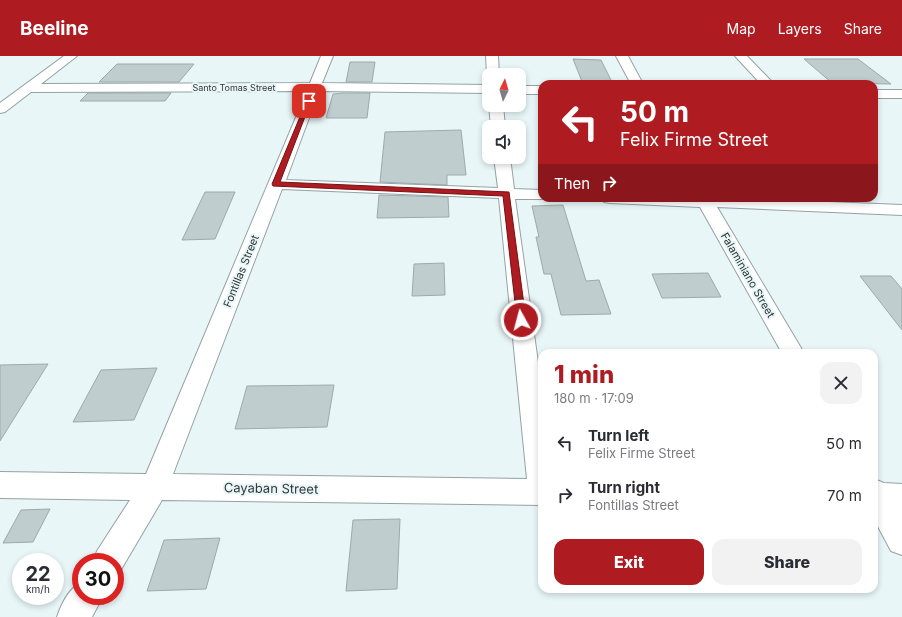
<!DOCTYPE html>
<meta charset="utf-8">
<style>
body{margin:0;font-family:Inter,sans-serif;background:#f2f2f3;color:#2b2b33;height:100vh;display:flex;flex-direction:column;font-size:15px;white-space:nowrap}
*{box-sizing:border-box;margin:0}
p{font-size:13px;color:#7c7c81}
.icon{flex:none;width:22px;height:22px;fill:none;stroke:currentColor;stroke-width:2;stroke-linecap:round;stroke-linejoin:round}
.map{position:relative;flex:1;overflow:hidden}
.panel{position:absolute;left:538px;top:293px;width:340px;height:244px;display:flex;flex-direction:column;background:#fff;border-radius:12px;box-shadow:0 2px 6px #0003}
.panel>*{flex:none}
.guide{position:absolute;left:538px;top:24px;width:340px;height:122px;border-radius:12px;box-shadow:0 2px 6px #0003;background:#ae1c22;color:#fff;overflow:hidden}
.needle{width:26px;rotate:5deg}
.buttons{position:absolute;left:482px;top:12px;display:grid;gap:8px}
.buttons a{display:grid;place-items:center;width:44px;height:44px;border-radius:8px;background:#fff;box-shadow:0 2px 6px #0003;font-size:20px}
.speed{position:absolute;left:12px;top:497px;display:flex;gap:8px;font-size:20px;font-weight:700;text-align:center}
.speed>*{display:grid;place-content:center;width:52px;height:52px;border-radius:50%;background:#fff;box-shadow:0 2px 6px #0003;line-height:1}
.speed small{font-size:10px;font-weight:400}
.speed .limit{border:6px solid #d22;background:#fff;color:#111}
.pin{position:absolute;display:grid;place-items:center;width:34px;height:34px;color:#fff;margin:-17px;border-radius:8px;box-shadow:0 2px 6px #0006}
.me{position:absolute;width:44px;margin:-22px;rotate:353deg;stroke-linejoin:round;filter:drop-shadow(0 0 3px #0008)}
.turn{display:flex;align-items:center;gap:14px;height:84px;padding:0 16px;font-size:18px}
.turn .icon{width:52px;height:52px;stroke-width:2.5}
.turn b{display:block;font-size:28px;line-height:34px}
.then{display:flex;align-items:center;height:38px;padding:0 16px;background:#0003;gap:8px;font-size:15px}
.round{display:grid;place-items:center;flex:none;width:42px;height:42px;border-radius:12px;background:#f2f2f3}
.head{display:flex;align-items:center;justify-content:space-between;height:68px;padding:0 16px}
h1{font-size:24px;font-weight:800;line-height:30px;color:#ae1c22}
.primary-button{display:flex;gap:8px;margin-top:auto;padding:8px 16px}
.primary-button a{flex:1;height:46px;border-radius:12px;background:#ae1c22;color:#fff;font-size:16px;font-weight:800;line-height:46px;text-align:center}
.primary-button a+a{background:#f2f2f3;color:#2b2b33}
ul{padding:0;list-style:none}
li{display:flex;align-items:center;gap:12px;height:52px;padding:0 16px}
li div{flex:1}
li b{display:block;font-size:15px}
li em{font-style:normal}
header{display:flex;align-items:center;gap:24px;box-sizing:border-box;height:56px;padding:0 20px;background:#ae1c22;color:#fff}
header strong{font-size:19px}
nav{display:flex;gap:22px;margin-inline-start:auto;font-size:14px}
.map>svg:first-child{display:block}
.building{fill:#bfcdcf;stroke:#9daaac}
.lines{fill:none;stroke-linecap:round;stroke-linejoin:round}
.street-casing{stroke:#95a2a3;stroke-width:2}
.street{fill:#fff;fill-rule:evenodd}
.route{fill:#ae1c22;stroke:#711216}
.labels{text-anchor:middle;stroke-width:4;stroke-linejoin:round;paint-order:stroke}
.far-street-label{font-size:9px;fill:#323738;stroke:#e8f6f8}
.street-label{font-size:11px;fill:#323738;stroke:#e8f6f8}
.near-street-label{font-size:13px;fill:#323738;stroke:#e8f6f8}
</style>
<header>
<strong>Beeline</strong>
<nav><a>Map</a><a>Layers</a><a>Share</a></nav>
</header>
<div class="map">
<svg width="902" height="561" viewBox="0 0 902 561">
<rect width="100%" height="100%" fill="#e8f6f8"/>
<path class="building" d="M573,3L601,4L613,28H583Z
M804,3H858L891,28L832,27Z
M350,6H375L372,26H346Z
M117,8H194L179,26H99Z
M88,37H171L165,45H80Z
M343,37H370L367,62H326L333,38Z
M461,74L466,119H447V129L380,126L385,76Z
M205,136H235L215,183L182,184Z
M379,139L448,141L449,161L377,162Z
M563,149L586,225L599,224L611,258L561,259L551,218H544L536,181H539L532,150Z
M444,207L445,239L412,240L414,208Z
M708,217L721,241L662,242L652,218Z
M860,220H891L902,233V274Z
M48,308L0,385V309Z
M157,312L134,364L73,366L101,314Z
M334,329L327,371L235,373L247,330Z
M50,453L33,486L3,487L21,454Z
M400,463L397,533L346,535L353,464Z
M220,482L206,533L147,535L164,484Z"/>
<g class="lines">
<g class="street-casing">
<path id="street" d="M64,0H77L41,28L310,27L321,0H333L322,27L489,29V37L319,35L286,124L498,132L494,101H510L514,133L542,134V142L548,143H515L542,335V449L162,444L119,517L115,518V506H93L97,495L130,444L0,442V416L146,418L307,35L31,36L5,56L0,57V47ZM282,133L499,142L527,423L173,418Z
M486,0H498L499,19H489V22L487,19Z
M616,0H628L643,28H631Z
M735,0H747L774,28H761Z
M519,30H542V38H519Z
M874,34H902V42H874Z
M489,49H503L505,71H491Z
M602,142H734L902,149V159L717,151L804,297H782L700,151L610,147L604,146Z
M874,423L884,427L902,428V499L891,495L874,463Z
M81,527V540H103L92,561H57C61,549 69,532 81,527Z"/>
</g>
<use href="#street" class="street"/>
</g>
<path class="route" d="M307,44L311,45L280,126L509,136L526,264L524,266H518L517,264L503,140L273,130L272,128Z"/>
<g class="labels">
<g class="far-street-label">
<text x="234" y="35">Santo Tomas Street</text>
</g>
<g class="street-label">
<text transform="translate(241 215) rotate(-68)" y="4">Fontillas Street</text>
<text transform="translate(748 219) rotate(60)" y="4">Falaminiano Street</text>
</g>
<g class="near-street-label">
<text transform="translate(271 432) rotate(1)" y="5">Cayaban Street</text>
</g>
</g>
</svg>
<div class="buttons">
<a><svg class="needle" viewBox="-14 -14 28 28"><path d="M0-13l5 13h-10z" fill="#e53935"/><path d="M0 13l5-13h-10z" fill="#7c7c81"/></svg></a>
<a><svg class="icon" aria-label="sound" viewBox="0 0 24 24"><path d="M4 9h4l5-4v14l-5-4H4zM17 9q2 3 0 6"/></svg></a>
</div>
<div class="speed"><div>22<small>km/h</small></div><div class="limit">30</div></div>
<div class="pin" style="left:309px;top:45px;background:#d93025"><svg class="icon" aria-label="arrive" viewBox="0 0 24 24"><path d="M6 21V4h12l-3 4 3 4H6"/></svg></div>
<svg class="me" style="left:521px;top:264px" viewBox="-20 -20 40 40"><circle r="17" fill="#ae1c22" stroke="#fff" stroke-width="3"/><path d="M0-11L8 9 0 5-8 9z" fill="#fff"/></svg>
<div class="guide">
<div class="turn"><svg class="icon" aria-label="left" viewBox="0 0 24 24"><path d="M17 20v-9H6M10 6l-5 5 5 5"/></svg><div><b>50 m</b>Felix Firme Street</div></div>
<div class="then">Then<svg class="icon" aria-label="right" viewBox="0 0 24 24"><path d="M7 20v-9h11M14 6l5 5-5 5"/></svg></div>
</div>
<section class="panel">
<div class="head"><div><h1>1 min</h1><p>180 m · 17:09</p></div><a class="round"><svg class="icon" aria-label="close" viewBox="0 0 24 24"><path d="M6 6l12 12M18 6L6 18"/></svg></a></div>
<ul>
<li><svg class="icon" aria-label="left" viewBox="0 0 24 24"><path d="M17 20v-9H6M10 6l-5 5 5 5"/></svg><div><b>Turn left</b><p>Felix Firme Street</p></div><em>50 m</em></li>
<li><svg class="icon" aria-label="right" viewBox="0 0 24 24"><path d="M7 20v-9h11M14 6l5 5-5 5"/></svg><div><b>Turn right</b><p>Fontillas Street</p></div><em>70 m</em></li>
</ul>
<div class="primary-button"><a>Exit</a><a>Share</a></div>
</section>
</div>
